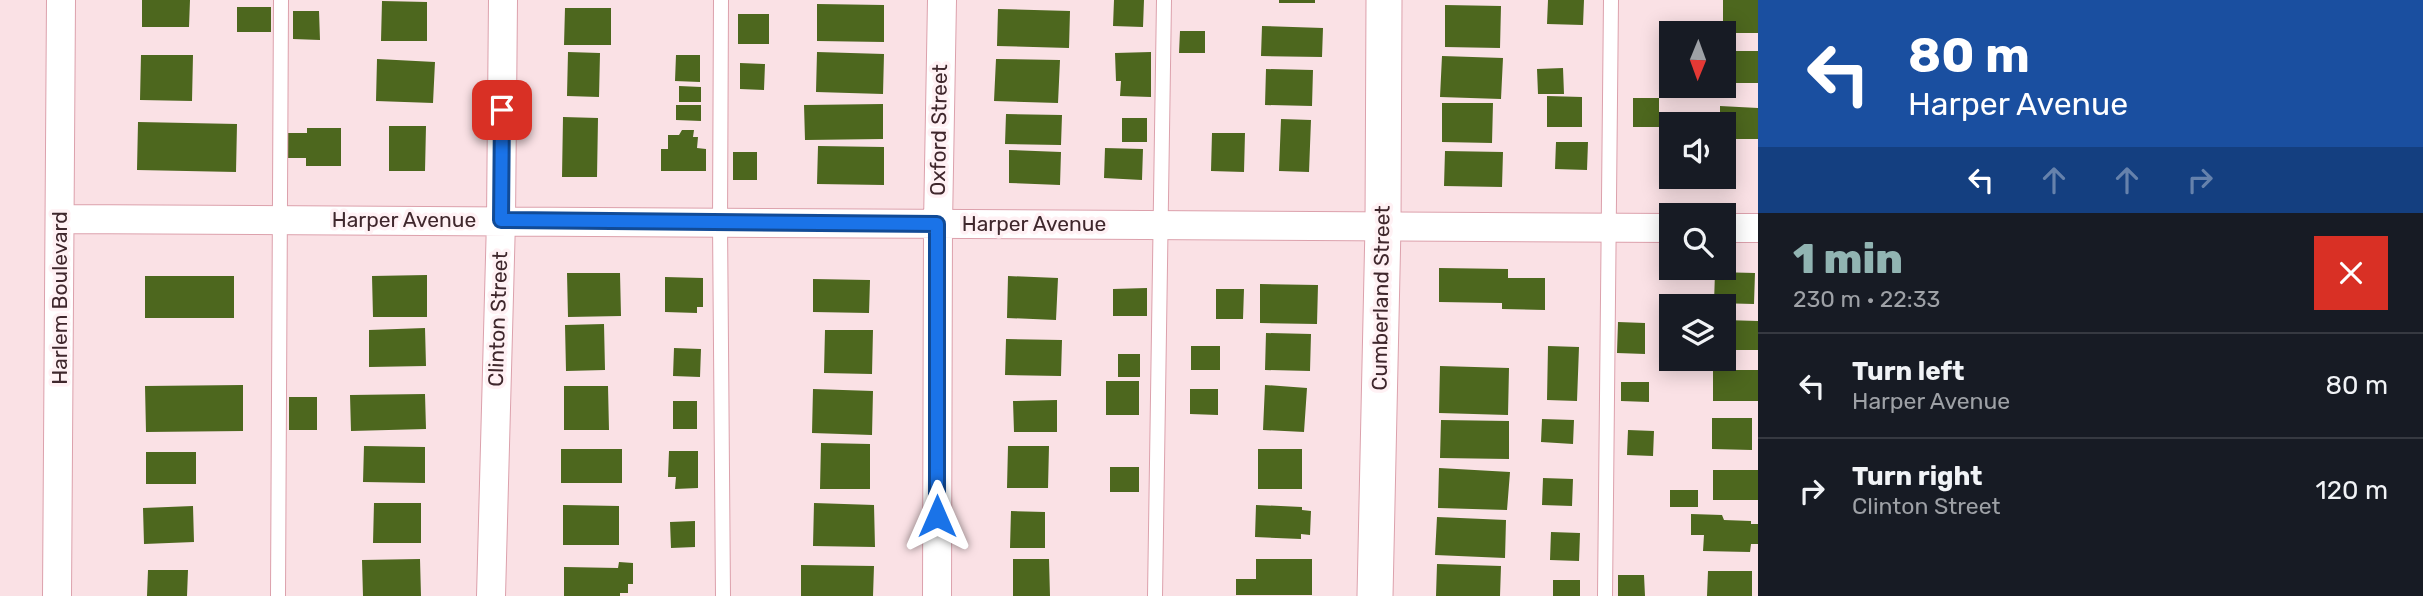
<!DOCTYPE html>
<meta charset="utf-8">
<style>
body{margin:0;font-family:Rubik,sans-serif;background:#242831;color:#f1f3f6;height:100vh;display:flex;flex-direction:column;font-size:26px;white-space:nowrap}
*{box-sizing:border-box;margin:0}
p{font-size:23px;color:#9ea1a6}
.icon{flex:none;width:38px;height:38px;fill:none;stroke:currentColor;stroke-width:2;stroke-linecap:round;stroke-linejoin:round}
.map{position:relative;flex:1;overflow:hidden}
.panel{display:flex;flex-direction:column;background:#171b24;width:665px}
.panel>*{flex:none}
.hud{background:#1a4fa0;color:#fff;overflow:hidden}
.needle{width:46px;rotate:181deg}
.controls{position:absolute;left:1659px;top:21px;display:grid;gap:14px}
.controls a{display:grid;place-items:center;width:77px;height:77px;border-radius:0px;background:#171b24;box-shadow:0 4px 18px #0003;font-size:35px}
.pin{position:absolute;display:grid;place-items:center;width:60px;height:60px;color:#fff;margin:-30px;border-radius:14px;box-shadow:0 4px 10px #0006}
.me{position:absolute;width:77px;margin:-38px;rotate:0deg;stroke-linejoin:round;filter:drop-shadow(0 0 5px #0008)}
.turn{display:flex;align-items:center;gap:24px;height:147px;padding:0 35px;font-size:32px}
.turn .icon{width:91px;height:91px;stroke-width:2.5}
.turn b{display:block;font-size:49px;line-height:60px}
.lanes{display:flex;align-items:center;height:66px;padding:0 35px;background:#0003;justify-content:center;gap:35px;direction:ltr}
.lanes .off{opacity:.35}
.round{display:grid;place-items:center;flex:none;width:74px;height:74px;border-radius:0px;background:#242831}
.overview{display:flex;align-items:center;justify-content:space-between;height:119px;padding:0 35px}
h1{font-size:42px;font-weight:800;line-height:52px;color:#91b4b2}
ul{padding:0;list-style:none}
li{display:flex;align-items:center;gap:21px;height:105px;padding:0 35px;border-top:2px solid #363941}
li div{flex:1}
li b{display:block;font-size:26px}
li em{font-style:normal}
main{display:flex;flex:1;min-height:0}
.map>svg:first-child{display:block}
.building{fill:#4d671e}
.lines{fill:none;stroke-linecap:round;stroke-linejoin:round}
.service-casing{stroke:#dca1ac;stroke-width:16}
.minor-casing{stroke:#dca1ac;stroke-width:30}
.tertiary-casing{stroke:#dca1ac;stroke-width:37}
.service{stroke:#fff;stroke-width:14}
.minor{stroke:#fff;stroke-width:28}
.tertiary{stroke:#fff;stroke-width:35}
.route-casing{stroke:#114b97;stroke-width:18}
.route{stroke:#1a73e8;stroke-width:12}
.labels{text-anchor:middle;stroke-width:7;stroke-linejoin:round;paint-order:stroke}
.street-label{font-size:21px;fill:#3f272c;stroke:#fff1f4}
</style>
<main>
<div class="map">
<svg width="1758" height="596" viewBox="0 0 1758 596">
<rect width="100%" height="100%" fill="#fae1e5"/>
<path class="building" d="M142,0H190L189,27H142Z
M1114,0H1144L1143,27L1113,26Z
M1279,0H1315V3H1279Z
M1548,0H1584L1583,25L1547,24Z
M1723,0H1758V33H1723Z
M382,1L427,2V41H381Z
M817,4L884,5V42L817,41Z
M1445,5L1501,6L1500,48L1445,47Z
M237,7H271V32H237Z
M565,8H611V45H564Z
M998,9L1070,11L1069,48L997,46Z
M293,11H319L320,40L293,39Z
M738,14H769V44H738Z
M1262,26L1323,28L1322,57L1261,56Z
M1180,31H1205V53H1179Z
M1724,51H1758V83H1724Z
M568,52L600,53L599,97L567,96Z
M817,52L884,54L883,94L816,92Z
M1151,52V97L1120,96L1121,81H1116L1115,53Z
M141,55H193L192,101L140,100Z
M676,55H700V82L675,81Z
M1442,56L1503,58L1501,99L1440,97Z
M377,59L435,62L433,103L376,101Z
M996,59L1060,60L1058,103L994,101Z
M740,63L765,64L764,90L740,89Z
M1563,68L1564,94H1538L1537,69Z
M1266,69L1313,70L1312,106L1265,105Z
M679,86L701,87V102H679Z
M1547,96L1582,97V127H1547Z
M1633,98H1659V127H1633Z
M1442,103H1493L1492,143L1442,142Z
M883,104V139L805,140L804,105Z
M676,105H701V121L676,120Z
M1720,106L1758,108V139H1724V124H1720Z
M1006,114L1062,115L1061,145L1005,144Z
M563,117L598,118L597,177H562Z
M1122,118H1147V142H1122Z
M1281,119L1311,120L1309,172L1279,171Z
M138,122L237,124L236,172L137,170Z
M389,126H426L425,171H389Z
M307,128H341V166H306V158H287V133H307Z
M682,130H694L693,137H698L697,148L706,149V171H661V149H668V135H679Z
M1212,133H1245L1244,172L1211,171Z
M1556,142H1588L1587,170L1555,169Z
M818,146L884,147V185L817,184Z
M1105,148L1143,149L1142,180L1104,178Z
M1009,150L1061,152L1060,185L1009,183Z
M1445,151L1503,152L1502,187L1444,186Z
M733,152H757V180H733Z
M1439,268L1508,269V278H1545V310L1502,309V303L1439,302Z
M1715,272L1755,273L1754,304L1714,303Z
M567,273H620L621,316L568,317Z
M427,275V317H373L372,276Z
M145,276H234V318H145Z
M1008,276L1058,278L1056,320L1007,318Z
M665,277L703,278V307H697V313L665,312Z
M813,279L870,280L869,313L813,312Z
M1260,284L1318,285L1317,324L1260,323Z
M1147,288V316H1113V289Z
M1216,289H1244L1243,319H1216Z
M1724,320L1758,321V350H1724Z
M1618,322L1645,323V354L1617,353Z
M604,324L605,370L566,371L565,325Z
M425,328L426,366L369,367V330Z
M825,330H873L872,374L824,373Z
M1266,333L1311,334L1310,371L1265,370Z
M1006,339L1062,340L1061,376L1005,375Z
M1191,346H1220V370H1191Z
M1548,346L1579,347L1577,401L1547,400Z
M674,348L701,349L700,377L673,376Z
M1118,354H1140V377H1118Z
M1440,366L1509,368L1508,415L1439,413Z
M1713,370H1758V401H1713Z
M1106,381H1139V415H1106Z
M1621,382H1649V402L1621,401Z
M243,385V431L146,432L145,386Z
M1265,385L1307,388L1304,432L1263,430Z
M564,386H608L609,430H564Z
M813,389L873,391L872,435L812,433Z
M1190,389H1218V415L1190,414Z
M425,394L426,429L351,431L350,395Z
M289,397H317V430H289Z
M1057,400V432H1014L1013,401Z
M673,401H697V429H673Z
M1712,418H1752V450L1712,449Z
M1542,419L1574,420L1573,444L1541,442Z
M1441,420L1509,421V459L1440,458Z
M1628,430L1654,431L1653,456L1627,455Z
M821,443L870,444V489H820Z
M364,446L425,447V483L363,482Z
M1008,446H1049L1048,488H1007Z
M561,449H622V483H561Z
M1258,449H1302V489H1258Z
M669,451H698V488L675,489L676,477H668Z
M146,452H196V484H146Z
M1110,467H1139V492H1110Z
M1439,468L1510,472L1507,510L1438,508Z
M1713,470H1758V500H1713Z
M1543,478L1573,479L1572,506L1542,505Z
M1670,490H1698V507H1670Z
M374,503H421V543H373Z
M814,503L874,505L875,547L813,546Z
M563,505L619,506V545H563Z
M1256,505L1302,507V510L1311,511L1310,535L1301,534V539L1255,537Z
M193,506L194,542L144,544L143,508Z
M1011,511L1045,512V548H1010Z
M1691,514L1722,515L1724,520L1751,521V524H1758V544H1751L1750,552L1703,551L1704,535H1691Z
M1437,517L1506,520L1505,558L1435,555Z
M695,521V547L671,548L670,522Z
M1551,532L1580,533L1579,561L1550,560Z
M420,559L421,596H363L362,560Z
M1013,559H1049L1050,596H1013Z
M1256,559H1312V595H1236V579H1256Z
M619,562L633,563V584H628V593H620V596H564V567L618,568Z
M1437,564L1501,566L1500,596H1436Z
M801,565L874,566L873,596H801Z
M148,570H188L187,596H147Z
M1708,571H1752V596H1707Z
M1618,575H1644L1645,596H1618Z
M1553,580H1580V596H1553Z"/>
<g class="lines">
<g class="service-casing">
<path id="service" d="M721,0L720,222L723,596
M278,596L281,0
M1155,596L1164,0
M1605,596L1611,0"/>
</g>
<g class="minor-casing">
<path id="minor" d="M60,219L1671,228
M1724,228H1758
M57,596L61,0
M491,596L501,220L503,0
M937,596L938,224L942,0"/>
</g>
<g class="tertiary-casing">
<path id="tertiary" d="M1375,596L1383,226L1384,0"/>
</g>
<use href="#service" class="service"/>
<use href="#minor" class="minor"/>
<use href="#tertiary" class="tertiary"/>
</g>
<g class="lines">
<g class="route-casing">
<path id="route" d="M502,110L501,220L937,224V516"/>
</g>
<use href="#route" class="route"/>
</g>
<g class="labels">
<g class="street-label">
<text transform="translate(939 130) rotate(-89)" y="7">Oxford Street</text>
<text x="404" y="227">Harper Avenue</text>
<text x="1034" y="231">Harper Avenue</text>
<text transform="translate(60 298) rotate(-90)" y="7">Harlem Boulevard</text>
<text transform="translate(1381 298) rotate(-89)" y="7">Cumberland Street</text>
<text transform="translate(498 319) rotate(-88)" y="7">Clinton Street</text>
</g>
</g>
</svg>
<div class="controls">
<a><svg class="needle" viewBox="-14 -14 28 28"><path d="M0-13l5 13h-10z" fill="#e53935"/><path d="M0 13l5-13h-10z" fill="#9ea1a6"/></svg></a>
<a><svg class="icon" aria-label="sound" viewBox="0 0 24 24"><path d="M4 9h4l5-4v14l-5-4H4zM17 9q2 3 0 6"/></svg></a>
<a><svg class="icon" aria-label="search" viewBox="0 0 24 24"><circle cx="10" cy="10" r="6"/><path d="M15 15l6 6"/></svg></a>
<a><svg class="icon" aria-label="layers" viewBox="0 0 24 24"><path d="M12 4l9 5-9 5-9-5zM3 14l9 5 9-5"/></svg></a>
</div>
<div class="pin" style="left:502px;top:110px;background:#d93025"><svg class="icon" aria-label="arrive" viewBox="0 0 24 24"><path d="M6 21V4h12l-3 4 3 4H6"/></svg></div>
<svg class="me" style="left:937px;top:516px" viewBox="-20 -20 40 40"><path d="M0-17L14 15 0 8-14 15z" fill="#1a73e8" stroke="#fff" stroke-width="4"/></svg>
</div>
<section class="panel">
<div class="hud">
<div class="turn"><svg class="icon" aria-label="left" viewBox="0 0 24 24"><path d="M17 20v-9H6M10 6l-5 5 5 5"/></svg><div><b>80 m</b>Harper Avenue</div></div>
<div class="lanes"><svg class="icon" aria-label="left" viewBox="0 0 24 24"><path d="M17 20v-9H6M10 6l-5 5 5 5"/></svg><svg class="icon off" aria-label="ahead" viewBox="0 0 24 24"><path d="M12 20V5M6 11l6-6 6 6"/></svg><svg class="icon off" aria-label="ahead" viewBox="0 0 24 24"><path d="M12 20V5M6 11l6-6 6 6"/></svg><svg class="icon off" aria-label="right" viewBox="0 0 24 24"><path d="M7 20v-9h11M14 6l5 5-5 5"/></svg></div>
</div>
<div class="overview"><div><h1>1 min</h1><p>230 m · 22:33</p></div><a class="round" style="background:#d93025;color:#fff"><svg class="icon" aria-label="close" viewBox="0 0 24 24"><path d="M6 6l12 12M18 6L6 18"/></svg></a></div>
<ul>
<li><svg class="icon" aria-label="left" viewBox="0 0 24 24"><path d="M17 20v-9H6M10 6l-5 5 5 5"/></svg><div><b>Turn left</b><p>Harper Avenue</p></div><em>80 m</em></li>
<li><svg class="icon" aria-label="right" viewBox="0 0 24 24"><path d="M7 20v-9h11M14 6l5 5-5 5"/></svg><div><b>Turn right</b><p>Clinton Street</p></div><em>120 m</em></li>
</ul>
</section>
</main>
